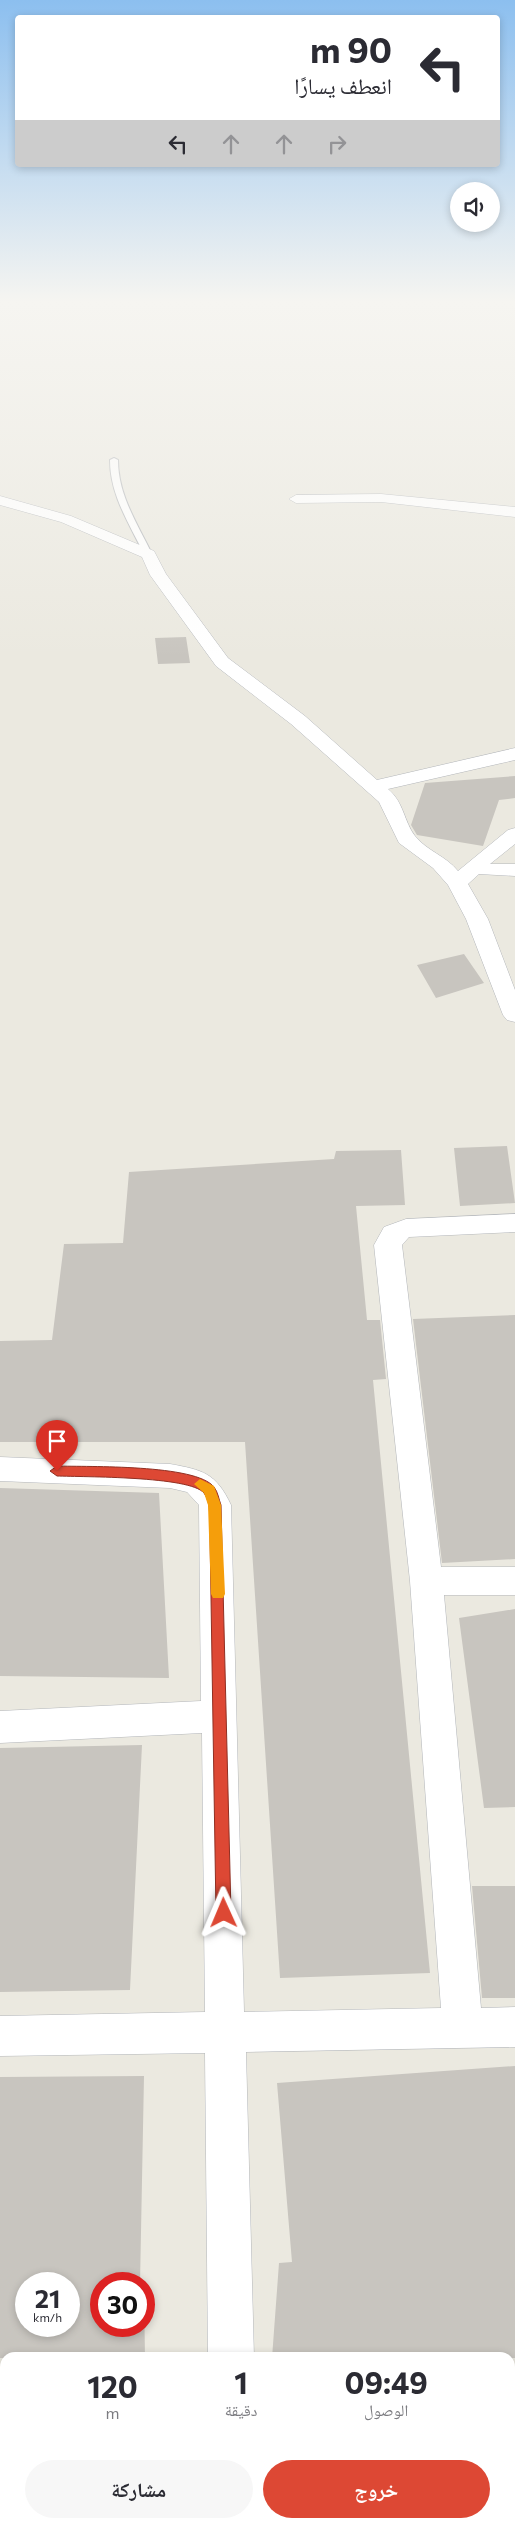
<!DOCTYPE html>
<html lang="ar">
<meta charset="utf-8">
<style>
body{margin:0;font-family:Commissioner,"Noto Naskh Arabic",sans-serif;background:#f7f7f7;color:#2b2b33;direction:rtl;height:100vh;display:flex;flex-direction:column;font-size:19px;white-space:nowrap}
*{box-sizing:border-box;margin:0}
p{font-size:16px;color:#7c7c81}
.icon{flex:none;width:28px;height:28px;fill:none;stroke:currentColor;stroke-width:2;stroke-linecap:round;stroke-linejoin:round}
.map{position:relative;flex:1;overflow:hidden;direction:ltr}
.side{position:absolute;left:0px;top:2352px;width:515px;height:176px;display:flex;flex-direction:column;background:#fff;border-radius:15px 15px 0 0;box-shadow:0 2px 8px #0003;direction:rtl}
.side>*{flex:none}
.banner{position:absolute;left:15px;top:15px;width:485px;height:152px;border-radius:5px;box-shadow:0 2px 8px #0003;direction:rtl;background:#fff;color:#2b2b33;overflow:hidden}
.buttons{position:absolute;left:450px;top:182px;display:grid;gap:10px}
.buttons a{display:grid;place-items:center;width:50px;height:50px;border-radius:50%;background:#fff;box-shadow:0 2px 8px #0003;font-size:25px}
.speed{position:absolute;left:15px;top:2272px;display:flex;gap:10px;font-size:25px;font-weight:700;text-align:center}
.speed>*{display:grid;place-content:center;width:65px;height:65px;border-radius:50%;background:#fff;box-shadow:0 2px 8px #0003;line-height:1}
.speed small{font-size:12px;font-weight:400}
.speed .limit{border:8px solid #d22;background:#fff;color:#111}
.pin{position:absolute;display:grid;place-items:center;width:42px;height:42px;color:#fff;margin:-51px -21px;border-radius:50% 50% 50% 0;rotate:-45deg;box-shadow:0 0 5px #0007}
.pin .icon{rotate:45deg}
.me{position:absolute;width:55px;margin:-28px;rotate:359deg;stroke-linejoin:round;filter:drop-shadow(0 0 4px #0008)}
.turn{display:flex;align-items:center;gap:18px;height:105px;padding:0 25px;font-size:22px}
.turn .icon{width:65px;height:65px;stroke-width:2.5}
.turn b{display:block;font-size:35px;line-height:42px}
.lanes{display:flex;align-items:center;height:48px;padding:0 25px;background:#0003;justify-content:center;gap:25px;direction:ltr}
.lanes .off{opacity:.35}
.eta{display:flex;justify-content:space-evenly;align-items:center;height:85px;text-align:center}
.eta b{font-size:30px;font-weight:700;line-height:35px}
.cta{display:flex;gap:10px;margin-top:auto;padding:10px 25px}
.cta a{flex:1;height:58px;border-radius:30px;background:#dd4834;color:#fff;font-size:20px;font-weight:700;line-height:58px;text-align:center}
.cta a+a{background:#f7f7f7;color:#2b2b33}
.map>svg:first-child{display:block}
.building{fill:#c8c5bf;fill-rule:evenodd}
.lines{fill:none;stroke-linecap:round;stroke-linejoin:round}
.lane-casing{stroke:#b3b6ba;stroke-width:2}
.street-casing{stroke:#b3b6ba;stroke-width:1}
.lane{fill:#fff;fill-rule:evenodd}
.street{fill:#fff;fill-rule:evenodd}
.route{fill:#dd4834;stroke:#902f22}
.slow{fill:#f59e0b}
</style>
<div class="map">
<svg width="515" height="2528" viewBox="0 0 515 2528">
<rect width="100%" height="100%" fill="#ebe9e0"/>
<path class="building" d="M186,637L190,663L158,664L155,638Z
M515,776V798L499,800L483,846L417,835L411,825L425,783Z
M464,954L484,983L436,998L417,965Z
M507,1146L515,1203L460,1206L454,1148Z
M401,1150L405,1205L356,1206L367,1320H380L386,1379L373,1380L430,1973L280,1978L245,1442H0V1341L52,1340L64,1244L123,1243L129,1172L334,1159L336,1151Z
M515,1315V1559L442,1563L413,1319Z
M0,1488L159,1493L169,1678L0,1676Z
M515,1609V1807L484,1808L459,1618Z
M142,1745L130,1990L0,1992V1748Z
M472,1886H515V1998H482Z
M515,2066V2358H272L279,2263L292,2262L277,2083Z
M144,2076L140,2284H101V2326H144V2291L145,2358H0V2077ZM26,2284H69V2326H26Z"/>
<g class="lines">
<g class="lane-casing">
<path id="lane" d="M114,458L118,460C118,495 137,523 152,554L151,556L144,554C129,523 110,495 110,460Z"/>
</g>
<g class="street-casing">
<path id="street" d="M381,494L515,507V517L381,502L296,503L289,499L296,495Z
M0,496L71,516L154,551L166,574L228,658L305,716L377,780L515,748V760L388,789C404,802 404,822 415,836C427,851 446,856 458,871L508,830L515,828V844L490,864H515V876L479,874L468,884L488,919L515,990V1022L507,1020L503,1015L466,919L448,885L433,868L399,843L379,802L291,724L216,666L150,575L142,557L61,522L0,505Z
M515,1214V1232L409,1237L402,1245L441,1567H515V1595H444L481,2008L515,2007V2047L246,2052L254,2358H208L205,2053L0,2056V2016L205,2012L202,1733L0,1743V1711L201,1701L199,1505L187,1492L170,1488L0,1481V1457L170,1464C203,1470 216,1473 231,1505L244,2012L441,2008L410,1581L374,1245L384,1227L406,1219Z
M510,2450H515V2498H510Z
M210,2524H258V2528H210Z"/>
</g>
<use href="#lane" class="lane"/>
<use href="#street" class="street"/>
</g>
<linearGradient id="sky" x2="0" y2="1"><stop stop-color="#8cbfef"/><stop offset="0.46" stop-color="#f6f5f1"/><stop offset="1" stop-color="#f6f5f1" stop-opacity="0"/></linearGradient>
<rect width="515" height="657" fill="url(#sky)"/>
<path class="route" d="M57,1466C88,1467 196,1464 214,1487C218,1492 219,1500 221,1505L231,1913L229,1918L224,1920L218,1918L216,1913L210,1535C209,1523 212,1503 204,1493C190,1476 83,1477 57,1476L50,1471Z"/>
<path class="slow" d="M200,1479L214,1486L221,1505L225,1594L223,1598H213L211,1594L208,1505L204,1493L194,1484Z"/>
</svg>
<div class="buttons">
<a><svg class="icon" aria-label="sound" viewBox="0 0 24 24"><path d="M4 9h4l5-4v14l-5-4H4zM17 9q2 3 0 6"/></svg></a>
</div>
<div class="speed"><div>21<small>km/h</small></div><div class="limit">30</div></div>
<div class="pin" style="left:57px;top:1471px;background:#d93025"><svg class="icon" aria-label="arrive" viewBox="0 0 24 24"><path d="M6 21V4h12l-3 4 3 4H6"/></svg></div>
<svg class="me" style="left:224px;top:1913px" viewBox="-20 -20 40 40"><path d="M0-17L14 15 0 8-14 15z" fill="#dd4834" stroke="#fff" stroke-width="4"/></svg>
<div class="banner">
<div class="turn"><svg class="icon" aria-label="left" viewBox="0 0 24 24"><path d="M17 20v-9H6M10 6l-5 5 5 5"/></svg><div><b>90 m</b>انعطف يسارًا</div></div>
<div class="lanes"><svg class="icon" aria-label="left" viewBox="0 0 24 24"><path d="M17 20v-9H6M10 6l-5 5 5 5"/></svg><svg class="icon off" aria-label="ahead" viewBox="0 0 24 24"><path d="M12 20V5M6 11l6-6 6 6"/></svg><svg class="icon off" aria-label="ahead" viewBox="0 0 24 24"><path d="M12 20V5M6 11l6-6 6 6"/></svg><svg class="icon off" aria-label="right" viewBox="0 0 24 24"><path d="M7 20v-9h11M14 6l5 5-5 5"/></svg></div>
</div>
<section class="side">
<div class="eta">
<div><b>09:49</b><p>الوصول</p></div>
<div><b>1</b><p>دقيقة</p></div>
<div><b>120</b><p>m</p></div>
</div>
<div class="cta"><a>خروج</a><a>مشاركة</a></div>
</section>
</div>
